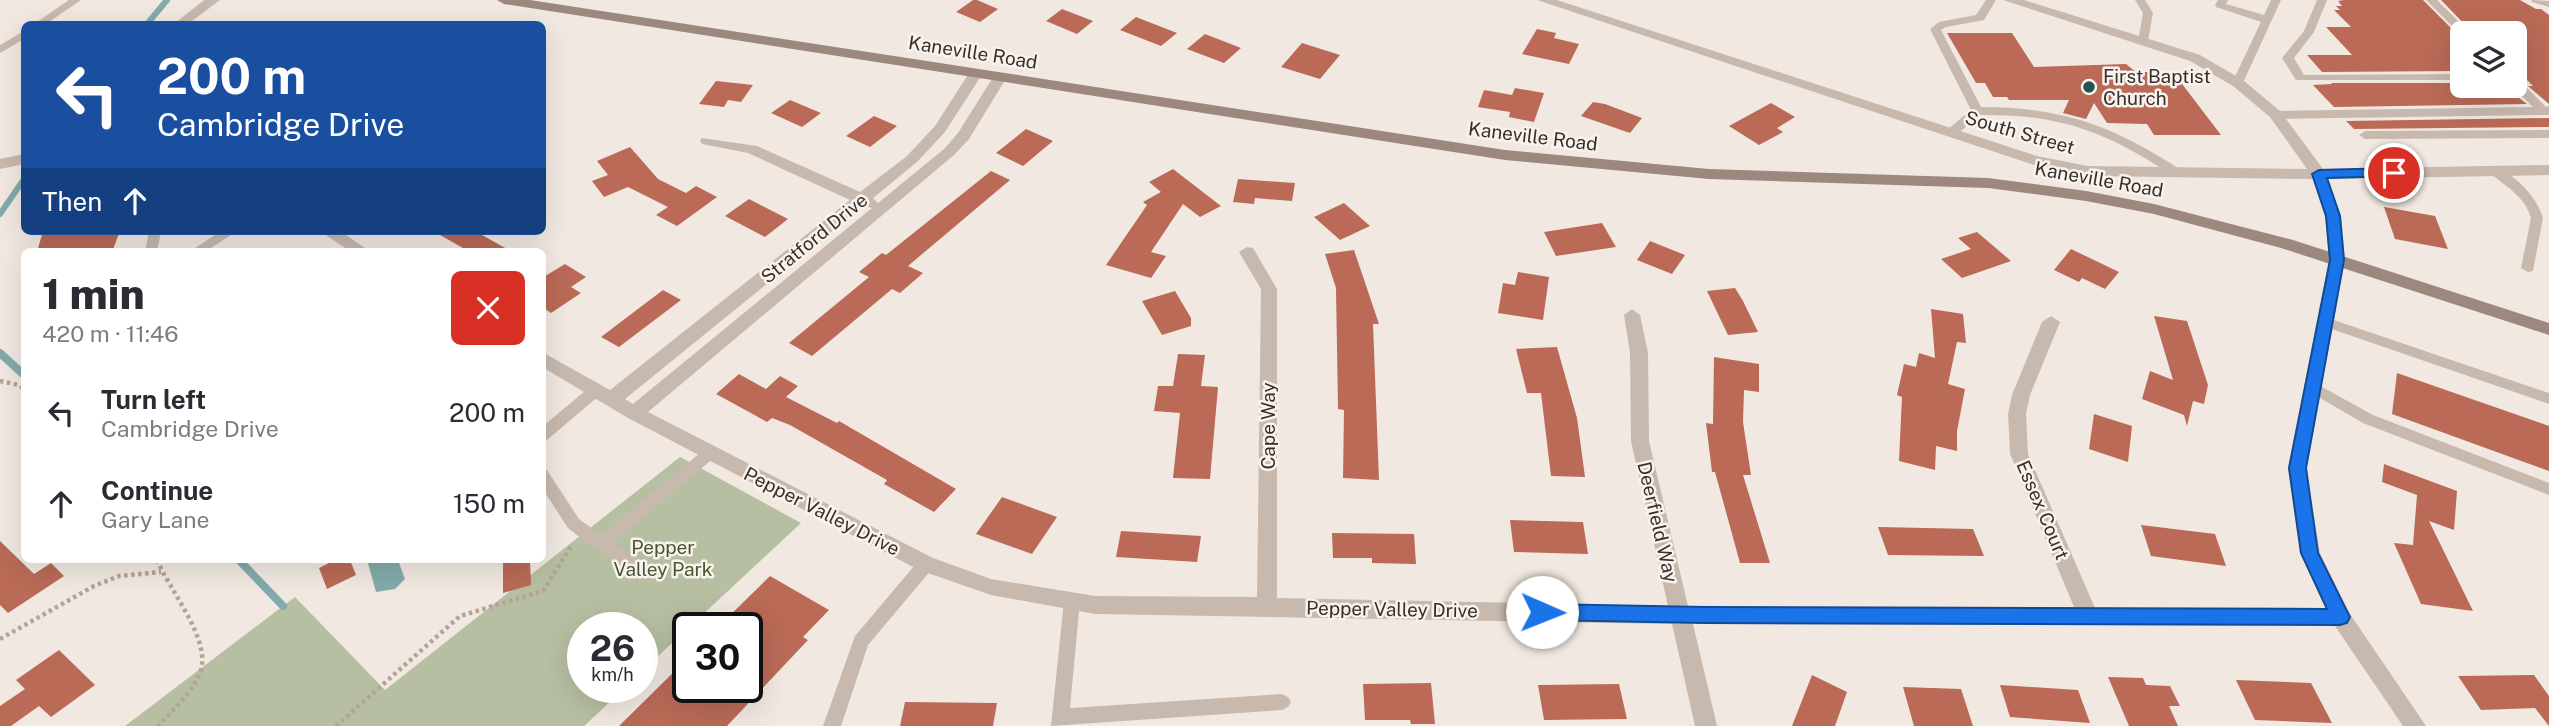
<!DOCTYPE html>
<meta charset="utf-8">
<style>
body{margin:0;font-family:"Public Sans",sans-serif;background:#f2f2f3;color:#2b2b33;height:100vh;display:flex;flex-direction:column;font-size:26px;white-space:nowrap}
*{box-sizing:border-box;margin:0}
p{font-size:23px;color:#7c7c81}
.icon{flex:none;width:38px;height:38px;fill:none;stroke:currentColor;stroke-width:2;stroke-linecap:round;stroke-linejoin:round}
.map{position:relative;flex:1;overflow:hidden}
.drawer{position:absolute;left:21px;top:248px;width:525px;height:315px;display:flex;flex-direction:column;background:#fff;border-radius:10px;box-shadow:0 7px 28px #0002}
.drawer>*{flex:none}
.hud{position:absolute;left:21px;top:21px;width:525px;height:214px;border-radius:10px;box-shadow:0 7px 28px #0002;background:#1a4fa0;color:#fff;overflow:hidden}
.controls{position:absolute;left:2450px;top:21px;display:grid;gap:14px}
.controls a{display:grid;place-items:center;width:77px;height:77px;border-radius:10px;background:#fff;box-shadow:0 7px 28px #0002;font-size:35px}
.speed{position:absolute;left:567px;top:612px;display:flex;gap:14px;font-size:35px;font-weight:700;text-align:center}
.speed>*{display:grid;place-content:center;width:91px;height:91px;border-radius:50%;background:#fff;box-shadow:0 7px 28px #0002;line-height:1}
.speed small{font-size:18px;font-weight:400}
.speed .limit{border:4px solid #111;border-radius:10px;background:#fff;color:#111}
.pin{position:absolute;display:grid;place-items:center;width:60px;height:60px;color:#fff;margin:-30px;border:4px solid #fff;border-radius:50%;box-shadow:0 2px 7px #0007}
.me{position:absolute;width:77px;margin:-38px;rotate:91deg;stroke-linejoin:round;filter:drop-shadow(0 0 5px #0008)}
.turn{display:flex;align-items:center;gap:24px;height:147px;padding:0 21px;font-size:32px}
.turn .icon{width:91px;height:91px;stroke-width:2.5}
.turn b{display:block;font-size:49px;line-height:60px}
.then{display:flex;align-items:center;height:66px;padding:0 21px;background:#0003;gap:14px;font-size:26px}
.round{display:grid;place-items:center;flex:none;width:74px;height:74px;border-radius:10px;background:#f2f2f3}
.head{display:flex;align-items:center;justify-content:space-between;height:119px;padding:0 21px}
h1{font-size:42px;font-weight:800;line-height:52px}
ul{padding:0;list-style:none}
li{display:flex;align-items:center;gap:21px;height:91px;padding:0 21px}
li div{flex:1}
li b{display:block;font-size:26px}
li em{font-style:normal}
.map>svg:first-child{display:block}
.green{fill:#b7bfa2}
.water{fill:#83abab}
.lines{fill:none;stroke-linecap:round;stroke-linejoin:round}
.stream-far1{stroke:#83abab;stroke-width:6}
.stream{stroke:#83abab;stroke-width:8}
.building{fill:#ba6a57}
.path{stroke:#b4a398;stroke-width:4.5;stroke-dasharray:3.5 3.5;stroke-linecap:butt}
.service{fill:#c8b9ae;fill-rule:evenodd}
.minor{fill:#c8b9ae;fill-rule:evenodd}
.secondary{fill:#9c887f;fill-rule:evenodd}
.route{fill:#1a73e8;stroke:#114b97;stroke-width:2}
.poi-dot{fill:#255455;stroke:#f9f3ed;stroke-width:2.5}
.labels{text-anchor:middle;stroke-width:5;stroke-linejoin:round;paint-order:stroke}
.street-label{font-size:19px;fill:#382f2c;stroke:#f9f3ed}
.poi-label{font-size:19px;fill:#382f2c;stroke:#f9f3ed;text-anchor:start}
.park-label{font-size:19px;fill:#495432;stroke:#f9f3ed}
</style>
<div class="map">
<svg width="2549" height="726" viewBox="0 0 2549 726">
<rect width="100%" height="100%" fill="#f1e9e1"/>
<path class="green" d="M680,457L801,523L642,671V628H583V688H625L584,726H125L295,597L385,690Z"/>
<path class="water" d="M367,560H398L405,579L395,589L376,592Z"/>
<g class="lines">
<path class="stream-far1" d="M147,24L167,0
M0,214L22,182"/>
<path class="stream" d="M0,353L24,375
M239,560L283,606"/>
</g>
<path class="building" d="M973,0H977L998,9L980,22L956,12Z
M2344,0H2423L2456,33H2451L2462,45V71L2322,72L2307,55H2352L2326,27H2351L2334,10H2340L2336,6H2342L2338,1Z
M2441,0H2520L2536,9H2541L2549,15V104L2528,86H2533L2515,68V33H2473Z
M1062,9L1093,21L1077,34L1046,21Z
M1136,17L1177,33L1161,46L1120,30Z
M1537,29L1556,33L1554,38L1579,44L1569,64L1522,54Z
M1947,33H2012L2034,67L2126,64L2136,72H2169L2176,76L2221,135H2154L2147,124L2107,123L2094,103L2086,119L2063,113L2069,100H2009L2007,97H1993L1985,83H1976Z
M1205,34L1241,48L1224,63L1187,49Z
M1302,43L1340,55L1320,79L1281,67Z
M716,81L753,85L741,102L728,100L724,107L699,104Z
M2331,83H2462V86H2503L2527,104L2334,107L2313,85L2332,84Z
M1515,88L1544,93L1534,122L1509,117L1510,112L1478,107L1484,90L1512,95Z
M790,100L821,113L802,127L771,113Z
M1593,102L1605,104L1642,118L1630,133L1581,116Z
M1771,103L1795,117L1777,128L1783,132L1759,145L1729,126Z
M874,116L897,126L870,147L846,136Z
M2549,118V127L2354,129L2346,121Z
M1026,129L1053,141L1023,166L996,153Z
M630,147L658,179L686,193L696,186L717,197L677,226L656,215L668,207L628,187L604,197L592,181L608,175L597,161Z
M1173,169L1221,206L1200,217L1183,204L1151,252L1166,256L1151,278L1106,265L1147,205L1143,202L1161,192L1149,182Z
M991,171L1010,180L908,266L923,273L900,293L892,289L812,356L789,343L869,277L859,272L882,253L886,255Z
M1238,179L1295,183L1292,201L1255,198L1254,204L1233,202Z
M749,199L788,219L765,237L725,216Z
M1344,203L1370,226L1340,240L1314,217Z
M2384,207L2435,216L2448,249L2395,239Z
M1602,223L1616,247L1556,256L1544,232Z
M43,231H120L112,252H37Z
M433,231H475L512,252H470Z
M1977,232L2011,261L1962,278L1941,259L1971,249L1958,238Z
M1650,241L1685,255L1672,274L1637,260Z
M2071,249L2119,272L2105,289L2082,278L2079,282L2054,270Z
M1354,250L1379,324H1373L1379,480L1343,478L1344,410L1338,409L1336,288L1325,254Z
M565,264L586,277L571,287L581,293L551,313L542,307V278Z
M1518,272L1549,277L1543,320L1498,313L1503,283L1515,285Z
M1735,288L1743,301L1758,332L1728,335L1707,291Z
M663,290L681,300L619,347L601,337Z
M1175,291L1191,318V326L1162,335L1142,301Z
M1931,309L1963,314L1966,343L1957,342L1948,384L1965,389L1957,431V451L1936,446L1935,470L1899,461L1902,397L1897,395L1904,364L1916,367L1919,353L1935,358Z
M2154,316L2187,321L2208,385L2204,404L2193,401L2187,426L2184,415L2142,399L2150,371L2173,380Z
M1557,347L1577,418L1585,477L1551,476L1541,393H1527L1516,349Z
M1178,354L1205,355L1201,386L1218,387L1210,479L1173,478L1180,413L1154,411L1158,386H1173Z
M1714,357L1759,364V392L1744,390L1743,422L1751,475H1743L1770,563H1740L1715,472H1712L1706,423L1713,424Z
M2397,373L2549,426V471L2392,414Z
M739,374L766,389L780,376L798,386L786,397L837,423L839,421L956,489L934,512L884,484L887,480L790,425L772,418L767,422L716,394Z
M2094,414L2132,426L2128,462L2089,449Z
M2384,464L2457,491L2454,530L2429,521L2473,611L2421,604L2394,543L2413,545L2417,495L2382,482Z
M1002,497L1057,517L1032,554L976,534Z
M1510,520L1583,522L1588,554L1514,552Z
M2141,525L2215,534L2226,566L2151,556Z
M1878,527L1973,529L1984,556L1888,555Z
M1121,531L1201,536L1197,562L1116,557Z
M1332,533L1414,534L1416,564L1372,563V558H1333Z
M0,541L34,574L51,563L64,576L8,613L0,605Z
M335,560H350L356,575L327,589L319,568Z
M503,560H530L531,585L503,593Z
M770,576L829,610L803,637L808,640L727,726H619L688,658V688H747V628H717Z
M59,650L95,685L51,717L39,706L11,726H0V706L25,689L16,680Z
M1812,675L1847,692L1835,726H1792Z
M2534,675L2549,696V726L2535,708L2481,710L2458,676Z
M2108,677L2143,678L2146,685L2170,686L2180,706H2169L2178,726H2129Z
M2236,680L2311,683L2332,723L2255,720Z
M1431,683L1435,724H1411L1410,720H1365L1363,684Z
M1619,684L1627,719L1544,720L1538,685Z
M2000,685L2078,690L2090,723L2010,717Z
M1903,687L1961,689L1973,726H1914Z
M905,702L997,703L993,726H900Z"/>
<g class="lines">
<path class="path" d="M0,381L19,385L24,389
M157,560C169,589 210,638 201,670C194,691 173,710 158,726
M0,639L94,586L119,576L161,572
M336,726L460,616L543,591L572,545"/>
<path class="service" d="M69,0H81L46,24H34Z
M1986,0H1996L1984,20L1946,27L1941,30L1981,107C2062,107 2114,126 2181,170L2183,173L2181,176H2173C2107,132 2060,114 1980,115L1955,136H1947V130L1971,110L1930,29L1939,22L1976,15Z
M2135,0H2145L2153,13L2148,41L2143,44L2138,41L2143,13Z
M2218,0H2228L2226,4L2264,15L2271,0H2281L2242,85H2234L2232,83L2261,22L2216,7L2215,5Z
M2317,0H2327L2314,32L2294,58L2304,75L2462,74V80H2296L2282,58L2304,31Z
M2426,0H2437L2470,33H2462L2461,35Z
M2531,0L2549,1V7L2532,2Z
M24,31V39L0,53V45Z
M2515,79L2519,80L2546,107L2549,106V115L2276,119L2270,115L2276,111L2533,107L2512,86H2515Z
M2549,130V138L2365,139L2359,135L2365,131Z
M2495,167C2516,175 2537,197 2543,218L2533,271L2528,272L2521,268L2531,218C2525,197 2507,187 2491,174L2489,171Z
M149,231H161L157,252H145Z
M221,231H237L205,252H189Z
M2325,317L2549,393V404L2320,325L2318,322L2320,319Z
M2313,382L2373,415L2549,483V495L2363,423L2308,391L2306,387L2308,383Z
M596,385L601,386L603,390L601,394L547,440L542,441V427L591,386Z
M711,446L716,448L718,452L716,456L614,542L648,569L650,574L648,579L642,581L636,579L597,547L586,542L568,528L542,488V468L547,470L579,519L601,535L706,448Z
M926,557L932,559L934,564L932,569L868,645L841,726H823L855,636L920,559Z
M1072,594L1078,596L1080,601L1070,708L1282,694L1288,697L1291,702L1288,707L1282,710L1051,726L1064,601L1066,596Z"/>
<path class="minor" d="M204,0H220L188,24H174Z
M1537,0H1557L2037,156L2088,166L2307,169L2270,117L2233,86L2190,61L2003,0H2024L2200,55L2243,80L2280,111L2323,169L2549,165V175L2328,179L2341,216L2345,260L2306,468L2320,553L2348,611L2426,726H2403L2335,626L1693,624L1717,726H1695L1672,624L1095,614L991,595L919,570L628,418L542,367V352L610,390L850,200L748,153L702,144L700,141L702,138L757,146L860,192L907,156L935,126L971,70L976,69L983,73L945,132L917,162L873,198L878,203L944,149L958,133L995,74H1005L1007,77L969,139L954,155L648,412L933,558L991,579L1095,596L1257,597L1261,289L1239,252L1247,247L1253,248L1277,289V598L1668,606L1631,441L1630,353L1624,315L1632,309L1640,315L1648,353L1649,441L1688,606L2074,607L2010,454L2008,414L2012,395L2042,322L2051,316L2060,322L2030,395L2026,414L2028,454L2095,608H2327L2300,553L2288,468L2329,260L2325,216L2313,179L2088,176L2034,165ZM863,206L872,208L633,404L625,399Z
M24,154V164L0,169V159Z
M320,231H340L371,252H351Z"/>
<path class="secondary" d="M497,0H530L1505,150L1709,169L1988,178L2086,191L2154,204L2293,240L2549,323V335L2281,248L2154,214L2086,201L1988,188L1709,179L1505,160L504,4Z"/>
</g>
<path class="route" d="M2394,168L2401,173L2399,176L2327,178L2340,216L2344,260L2306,468L2318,553L2350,617L2347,623L2340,625L1706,623L1542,620L1535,618L1532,612L1535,607L1542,604L1706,607L2327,609L2301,553L2289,468L2330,260L2326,216L2312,174L2319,170Z"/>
<circle class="poi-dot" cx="2089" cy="87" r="7"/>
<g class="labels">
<g class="street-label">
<text transform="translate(973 52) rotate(9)" y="7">Kaneville Road</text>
<text transform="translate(2020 132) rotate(16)" y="7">South Street</text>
<text transform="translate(1533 136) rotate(7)" y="7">Kaneville Road</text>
<text transform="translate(2099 179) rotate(10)" y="7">Kaneville Road</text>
<text transform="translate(814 238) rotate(-39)" y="7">Stratford Drive</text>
<text transform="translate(1268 426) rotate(-90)" y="7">Cape Way</text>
<text transform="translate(2043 510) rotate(67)" y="7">Essex Court</text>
<text transform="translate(822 511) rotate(27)" y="7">Pepper Valley Drive</text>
<text transform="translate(1658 522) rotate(77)" y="7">Deerfield Way</text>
<text transform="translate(1392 609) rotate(1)" y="7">Pepper Valley Drive</text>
</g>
<g class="poi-label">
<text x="2103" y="83">First Baptist<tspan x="2103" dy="22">Church</tspan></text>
</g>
<g class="park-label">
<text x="663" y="554">Pepper<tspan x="663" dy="22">Valley Park</tspan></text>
</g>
</g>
</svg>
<div class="controls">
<a><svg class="icon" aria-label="layers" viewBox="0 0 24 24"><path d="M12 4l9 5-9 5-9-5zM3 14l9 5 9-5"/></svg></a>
</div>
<div class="speed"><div>26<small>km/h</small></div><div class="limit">30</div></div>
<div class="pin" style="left:2394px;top:173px;background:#d93025"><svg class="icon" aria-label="arrive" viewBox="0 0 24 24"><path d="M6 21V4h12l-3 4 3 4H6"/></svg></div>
<svg class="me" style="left:1542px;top:612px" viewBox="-20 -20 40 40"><circle r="19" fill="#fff"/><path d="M0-13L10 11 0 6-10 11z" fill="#1a73e8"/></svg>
<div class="hud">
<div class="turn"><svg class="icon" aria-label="left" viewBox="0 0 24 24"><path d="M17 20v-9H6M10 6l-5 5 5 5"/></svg><div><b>200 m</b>Cambridge Drive</div></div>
<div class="then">Then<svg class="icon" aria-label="ahead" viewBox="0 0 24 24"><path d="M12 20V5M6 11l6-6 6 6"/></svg></div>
</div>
<section class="drawer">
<div class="head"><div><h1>1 min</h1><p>420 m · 11:46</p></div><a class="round" style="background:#d93025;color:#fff"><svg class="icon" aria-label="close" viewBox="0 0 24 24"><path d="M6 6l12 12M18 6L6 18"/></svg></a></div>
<ul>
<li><svg class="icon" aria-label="left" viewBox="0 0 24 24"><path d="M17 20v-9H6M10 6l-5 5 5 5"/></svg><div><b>Turn left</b><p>Cambridge Drive</p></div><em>200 m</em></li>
<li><svg class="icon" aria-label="ahead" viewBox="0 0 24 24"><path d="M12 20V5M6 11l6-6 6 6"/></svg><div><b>Continue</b><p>Gary Lane</p></div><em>150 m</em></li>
</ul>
</section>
</div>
